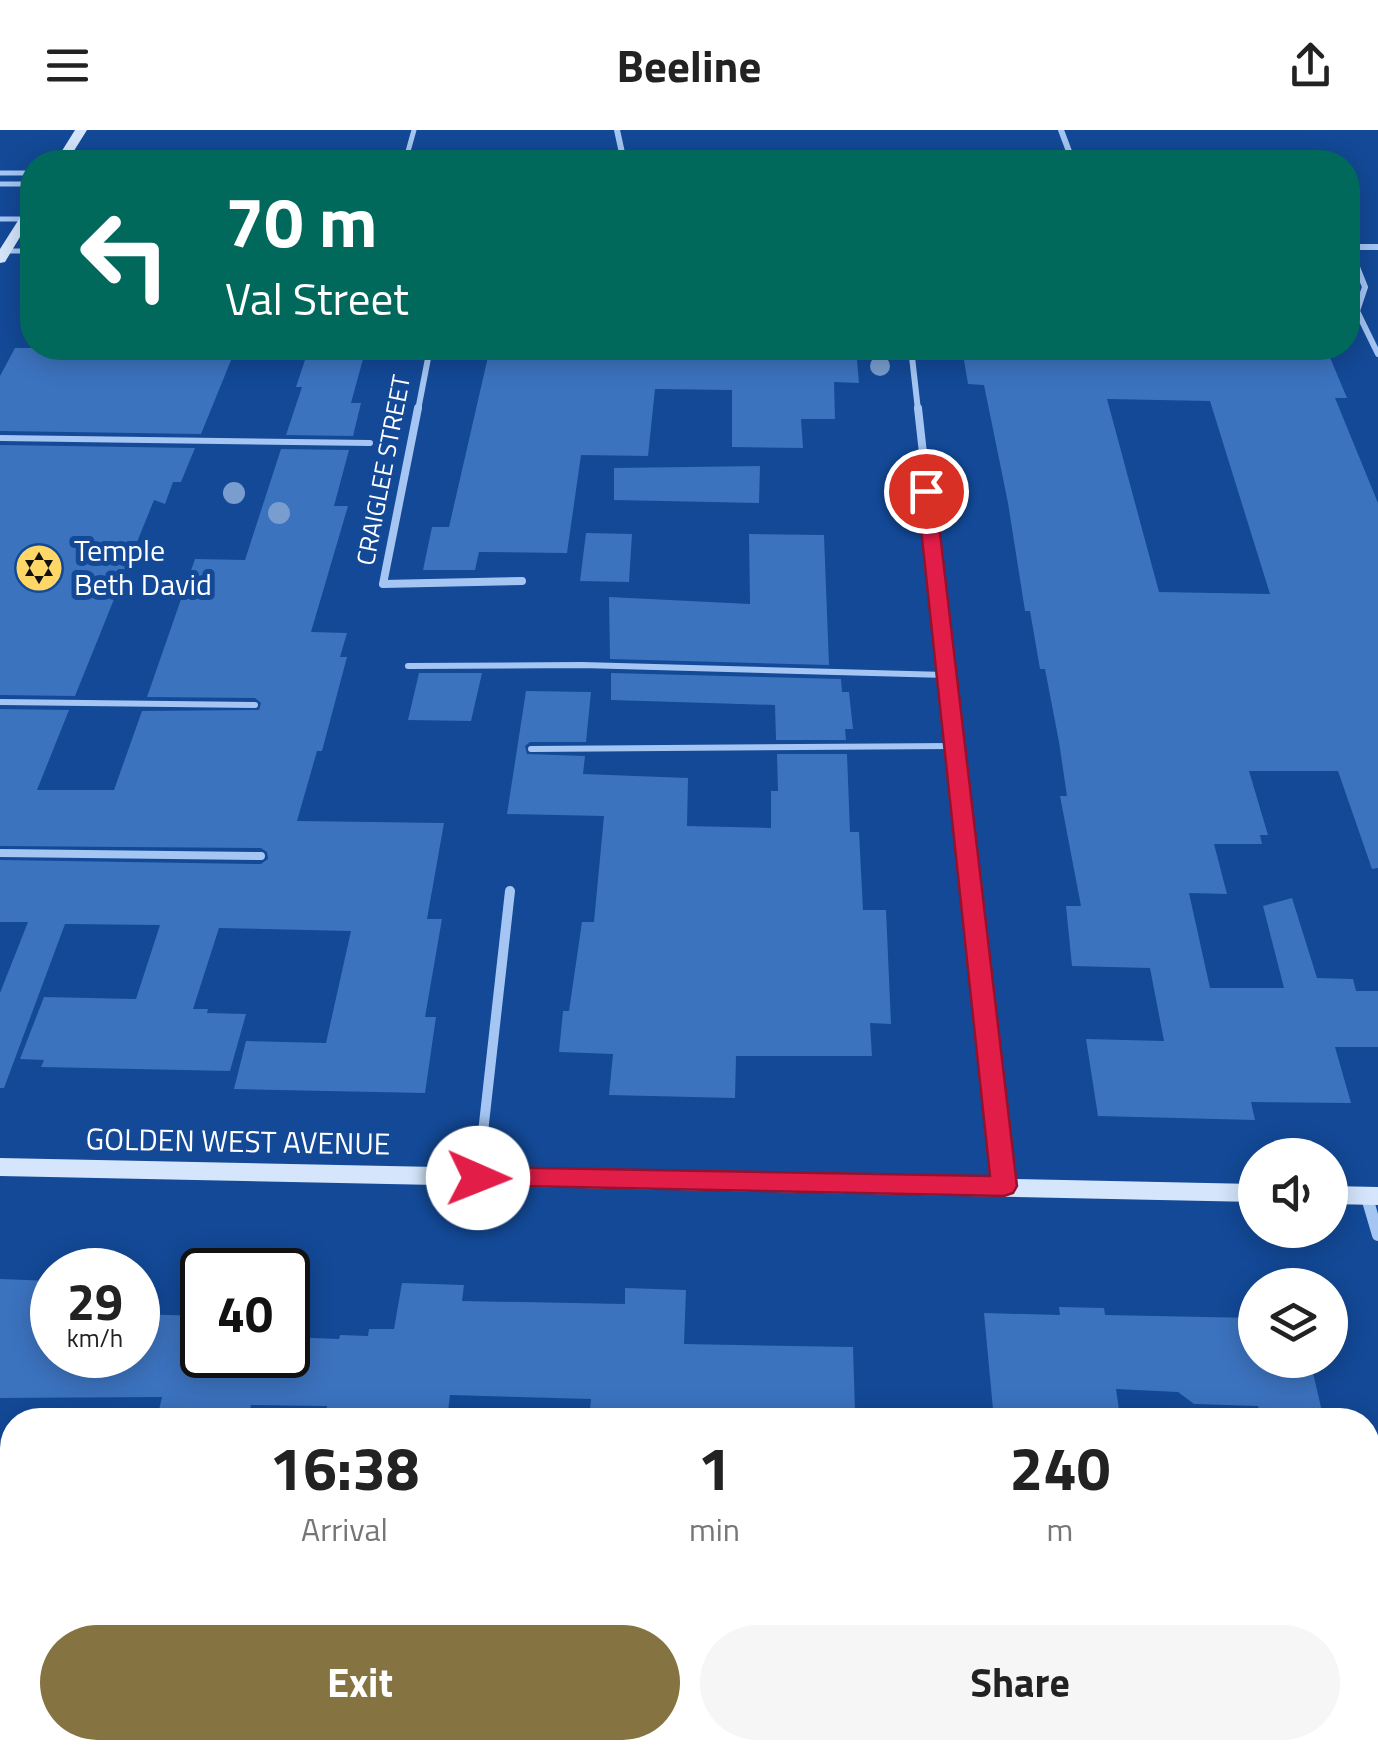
<!DOCTYPE html>
<style>
body{margin:0;font-family:"Titillium Web",sans-serif;background:#f6f6f6;color:#222;height:100vh;display:flex;flex-direction:column;font-size:38px;white-space:nowrap}
*{box-sizing:border-box;margin:0}
p{font-size:32px;color:#767676}
.icon{flex:none;width:55px;height:55px;fill:none;stroke:currentColor;stroke-width:2;stroke-linecap:round;stroke-linejoin:round}
.map{position:relative;flex:1;overflow:hidden}
.side{position:absolute;left:0px;top:1278px;width:1380px;height:352px;display:flex;flex-direction:column;background:#fff;border-radius:40px 40px 0 0;box-shadow:0 5px 25px #0003}
.side>*{flex:none}
.hud{position:absolute;left:20px;top:20px;width:1340px;height:210px;border-radius:40px;box-shadow:0 5px 25px #0003;background:#00695c;color:#fff;overflow:hidden}
.buttons{position:absolute;left:1238px;top:1008px;display:grid;gap:20px}
.buttons a{display:grid;place-items:center;width:110px;height:110px;border-radius:50%;background:#fff;box-shadow:0 5px 25px #0003;font-size:50px}
.speed{position:absolute;left:30px;top:1118px;display:flex;gap:20px;font-size:50px;font-weight:700;text-align:center}
.speed>*{display:grid;place-content:center;width:130px;height:130px;border-radius:50%;background:#fff;box-shadow:0 5px 25px #0003;line-height:1}
.speed small{font-size:25px;font-weight:400}
.speed .limit{border:5px solid #111;border-radius:15px;background:#fff;color:#111}
.pin{position:absolute;display:grid;place-items:center;width:85px;height:85px;color:#fff;margin:-42px;border:5px solid #fff;border-radius:50%;box-shadow:0 2px 10px #0007}
.me{position:absolute;width:110px;margin:-55px;rotate:91deg;stroke-linejoin:round;filter:drop-shadow(0 0 8px #0008)}
.turn{display:flex;align-items:center;gap:35px;height:210px;padding:0 40px;font-size:45px}
.turn .icon{width:130px;height:130px;stroke-width:2.5}
.turn b{display:block;font-size:70px;line-height:85px}
.eta{display:flex;justify-content:space-evenly;align-items:center;height:170px;text-align:center}
.eta b{font-size:60px;font-weight:700;line-height:70px}
.action{display:flex;gap:20px;margin-top:auto;padding:20px 40px}
.action a{flex:1;height:115px;border-radius:60px;background:#857341;color:#fff;font-size:40px;font-weight:700;line-height:115px;text-align:center}
.action a+a{background:#f6f6f6;color:#222}
header{display:flex;justify-content:space-between;align-items:center;height:130px;padding:0 40px;background:#fff;font-size:45px;font-weight:700}
.map>svg:first-child{display:block}
.building{fill:#3c73bf;fill-rule:evenodd}
.lines{fill:none;stroke-linecap:round;stroke-linejoin:round}
.lane-far2{stroke:#a5c6f3;stroke-width:5}
.lane-far1{stroke:#a5c6f3;stroke-width:6}
.lane{stroke:#a5c6f3;stroke-width:8}
.street-far3{stroke:#a5c6f3;stroke-width:6}
.street-far2{stroke:#a5c6f3;stroke-width:8}
.street-far1{stroke:#a5c6f3;stroke-width:10}
.street{stroke:#a5c6f3;stroke-width:12}
.secondary{fill:#d4e5fc;fill-rule:evenodd}
.tree{fill:#799dcf}
.route{fill:#e11d48;stroke:#92132f;stroke-width:2.5}
.labels{text-anchor:middle;stroke-width:10;stroke-linejoin:round;paint-order:stroke}
.far-street-label{font-size:25px;fill:#fff;stroke:#134997}
.poi-label{font-size:30px;fill:#fff;stroke:#134997;text-anchor:start}
.street-label{font-size:30px;fill:#fff;stroke:#134997}
</style>
<header><svg class="icon" aria-label="menu" viewBox="0 0 24 24"><path d="M4 6h16M4 12h16M4 18h16"/></svg>Beeline<svg class="icon" aria-label="share" viewBox="0 0 24 24"><path d="M12 15V3M7 8l5-5 5 5M5 13v7h14v-7"/></svg></header>
<div class="map">
<svg width="1378" height="1628" viewBox="0 0 1378 1628">
<rect width="100%" height="100%" fill="#134997"/>
<path class="building" d="M15,218H236L201,304L0,301V246Z
M309,218H366L351,273H361L353,306L286,305L302,257H296Z
M490,218H856L859,253L834,252L835,289H801L803,318L732,317V260L655,259L648,326L581,325L567,423L479,422L475,440H423L432,397H449Z
M962,218H1326L1347,268H1335L1378,373V738L1372,739L1338,641H1249L1268,705H1260L1262,714H1214L1227,764L1189,763L1210,858H1284L1263,776L1292,768L1317,848L1353,849L1356,861H1378V917H1335L1351,973L1251,972L1255,990L1098,986L1086,909L1164,911L1150,838L1072,836L1066,776H1081L1060,666H1067L1059,612L1045,539H1040L1030,481H1025L1008,373L984,255L968,254ZM1107,269L1210,271L1270,464L1159,462Z
M0,315L195,318L181,352H173L165,374L154,370L75,566L0,565Z
M281,319L349,320L334,376H348L311,502L347,503L340,527H347L322,621H317L297,691L444,693L427,789H442L425,887H436L425,963L234,959L246,911L326,913L351,801L219,798L193,879H208L207,883L246,884L230,941L41,937L44,930L20,929L44,867L136,869L160,795L65,794L4,958H0V863L28,792H0V730L261,734L268,729L267,722L261,718L0,716V579L69,580L37,660H114L142,581L259,580L261,573L255,568L147,567L195,429L245,430Z
M760,336L759,373L614,370V338Z
M586,403L632,404L629,452L580,451Z
M749,404L824,405L829,535L610,529L609,467L750,474Z
M419,543H482L471,591L408,590Z
M611,543L841,549L842,562H849L853,599H845L846,610H776L775,575L611,570Z
M526,561L591,562L586,612H530L525,616L527,624L585,626L583,644L688,648L687,696L771,698V661H778L777,624H847L850,702H859L863,780H886L891,894L870,893L872,926H736L735,968L609,965L613,924L559,922L563,881H569L582,792H594L604,686L507,684Z
M0,1149L52,1151V1225H138V1184L202,1186V1225H288V1207L339,1209L340,1205L368,1206L369,1199H394L402,1153L464,1155L462,1171L625,1174V1158L686,1160L684,1214L853,1217L855,1281L850,1282V1290H589L591,1269L450,1265L447,1290H325L327,1276L251,1275L248,1290H186L157,1289L162,1267L0,1268Z
M1059,1177L1104,1178L1105,1185L1255,1188V1230H1310L1324,1290H1261L1258,1276L1194,1274L1178,1262L1116,1259L1120,1287L1034,1284V1290H994L984,1183L1060,1185Z"/>
<g class="lines">
<path class="lane-far2" d="M405,32L414,0
M0,43H32
M0,54H32
M0,89H25
M5,121H32"/>
<path class="lane-far1" d="M0,308L370,313
M408,536L582,535L946,545
M0,572L255,575
M531,619L953,616"/>
<path class="lane" d="M0,723L261,726"/>
<path class="street-far3" d="M617,0L624,32
M1061,0L1073,32
M1378,117H1349L1365,157L1357,181L1378,224
M911,218L918,280
M418,280L430,218"/>
<path class="street-far2" d="M418,278L383,454L522,451
M918,278L957,631"/>
<path class="street-far1" d="M957,629L1004,1056
M478,1047L510,761
M1367,1066L1369,1073"/>
<path class="street" d="M1368,1071L1378,1105"/>
<path class="secondary" d="M75,0H87L67,32H55Z
M32,74V87L5,132L0,133V119L28,75Z
M0,1028L1255,1054V1072L0,1046Z
M1330,1056L1378,1057V1075L1330,1074Z"/>
</g>
<g class="tree">
<circle cx="880" cy="236" r="10"/>
<circle cx="234" cy="363" r="11"/>
<circle cx="279" cy="383" r="11"/>
</g>
<path class="route" d="M926,356L935,361L1017,1056L1013,1063L1004,1066L469,1055L465,1048L469,1040L478,1037L990,1046L917,361Z"/>
<defs>
<g id="synagogue-disc" transform="scale(2.5)"><circle r="9.5" fill="#ffd767" stroke="#134997"/><path d="M0-6.5L5.6 3.2H-5.6ZM0 6.5L5.6-3.2H-5.6Z" fill="#111"/></g>
</defs>
<g fill-rule="evenodd">
<use href="#synagogue-disc" x="39" y="438"/>
</g>
<g class="labels">
<g class="far-street-label">
<text transform="translate(383 340) rotate(-79)" y="9">CRAIGLEE STREET</text>
</g>
<g class="poi-label">
<text x="74" y="431">Temple<tspan x="74" dy="34">Beth David</tspan></text>
</g>
<g class="street-label">
<text transform="translate(238 1012) rotate(1)" y="10">GOLDEN WEST AVENUE</text>
</g>
</g>
</svg>
<div class="buttons">
<a><svg class="icon" aria-label="sound" viewBox="0 0 24 24"><path d="M4 9h4l5-4v14l-5-4H4zM17 9q2 3 0 6"/></svg></a>
<a><svg class="icon" aria-label="layers" viewBox="0 0 24 24"><path d="M12 4l9 5-9 5-9-5zM3 14l9 5 9-5"/></svg></a>
</div>
<div class="speed"><div>29<small>km/h</small></div><div class="limit">40</div></div>
<div class="pin" style="left:926px;top:361px;background:#d93025"><svg class="icon" aria-label="arrive" viewBox="0 0 24 24"><path d="M6 21V4h12l-3 4 3 4H6"/></svg></div>
<svg class="me" style="left:478px;top:1048px" viewBox="-20 -20 40 40"><circle r="19" fill="#fff"/><path d="M0-13L10 11 0 6-10 11z" fill="#e11d48"/></svg>
<div class="hud">
<div class="turn"><svg class="icon" aria-label="left" viewBox="0 0 24 24"><path d="M17 20v-9H6M10 6l-5 5 5 5"/></svg><div><b>70 m</b>Val Street</div></div>
</div>
<section class="side">
<div class="eta">
<div><b>16:38</b><p>Arrival</p></div>
<div><b>1</b><p>min</p></div>
<div><b>240</b><p>m</p></div>
</div>
<div class="action"><a>Exit</a><a>Share</a></div>
</section>
</div>
